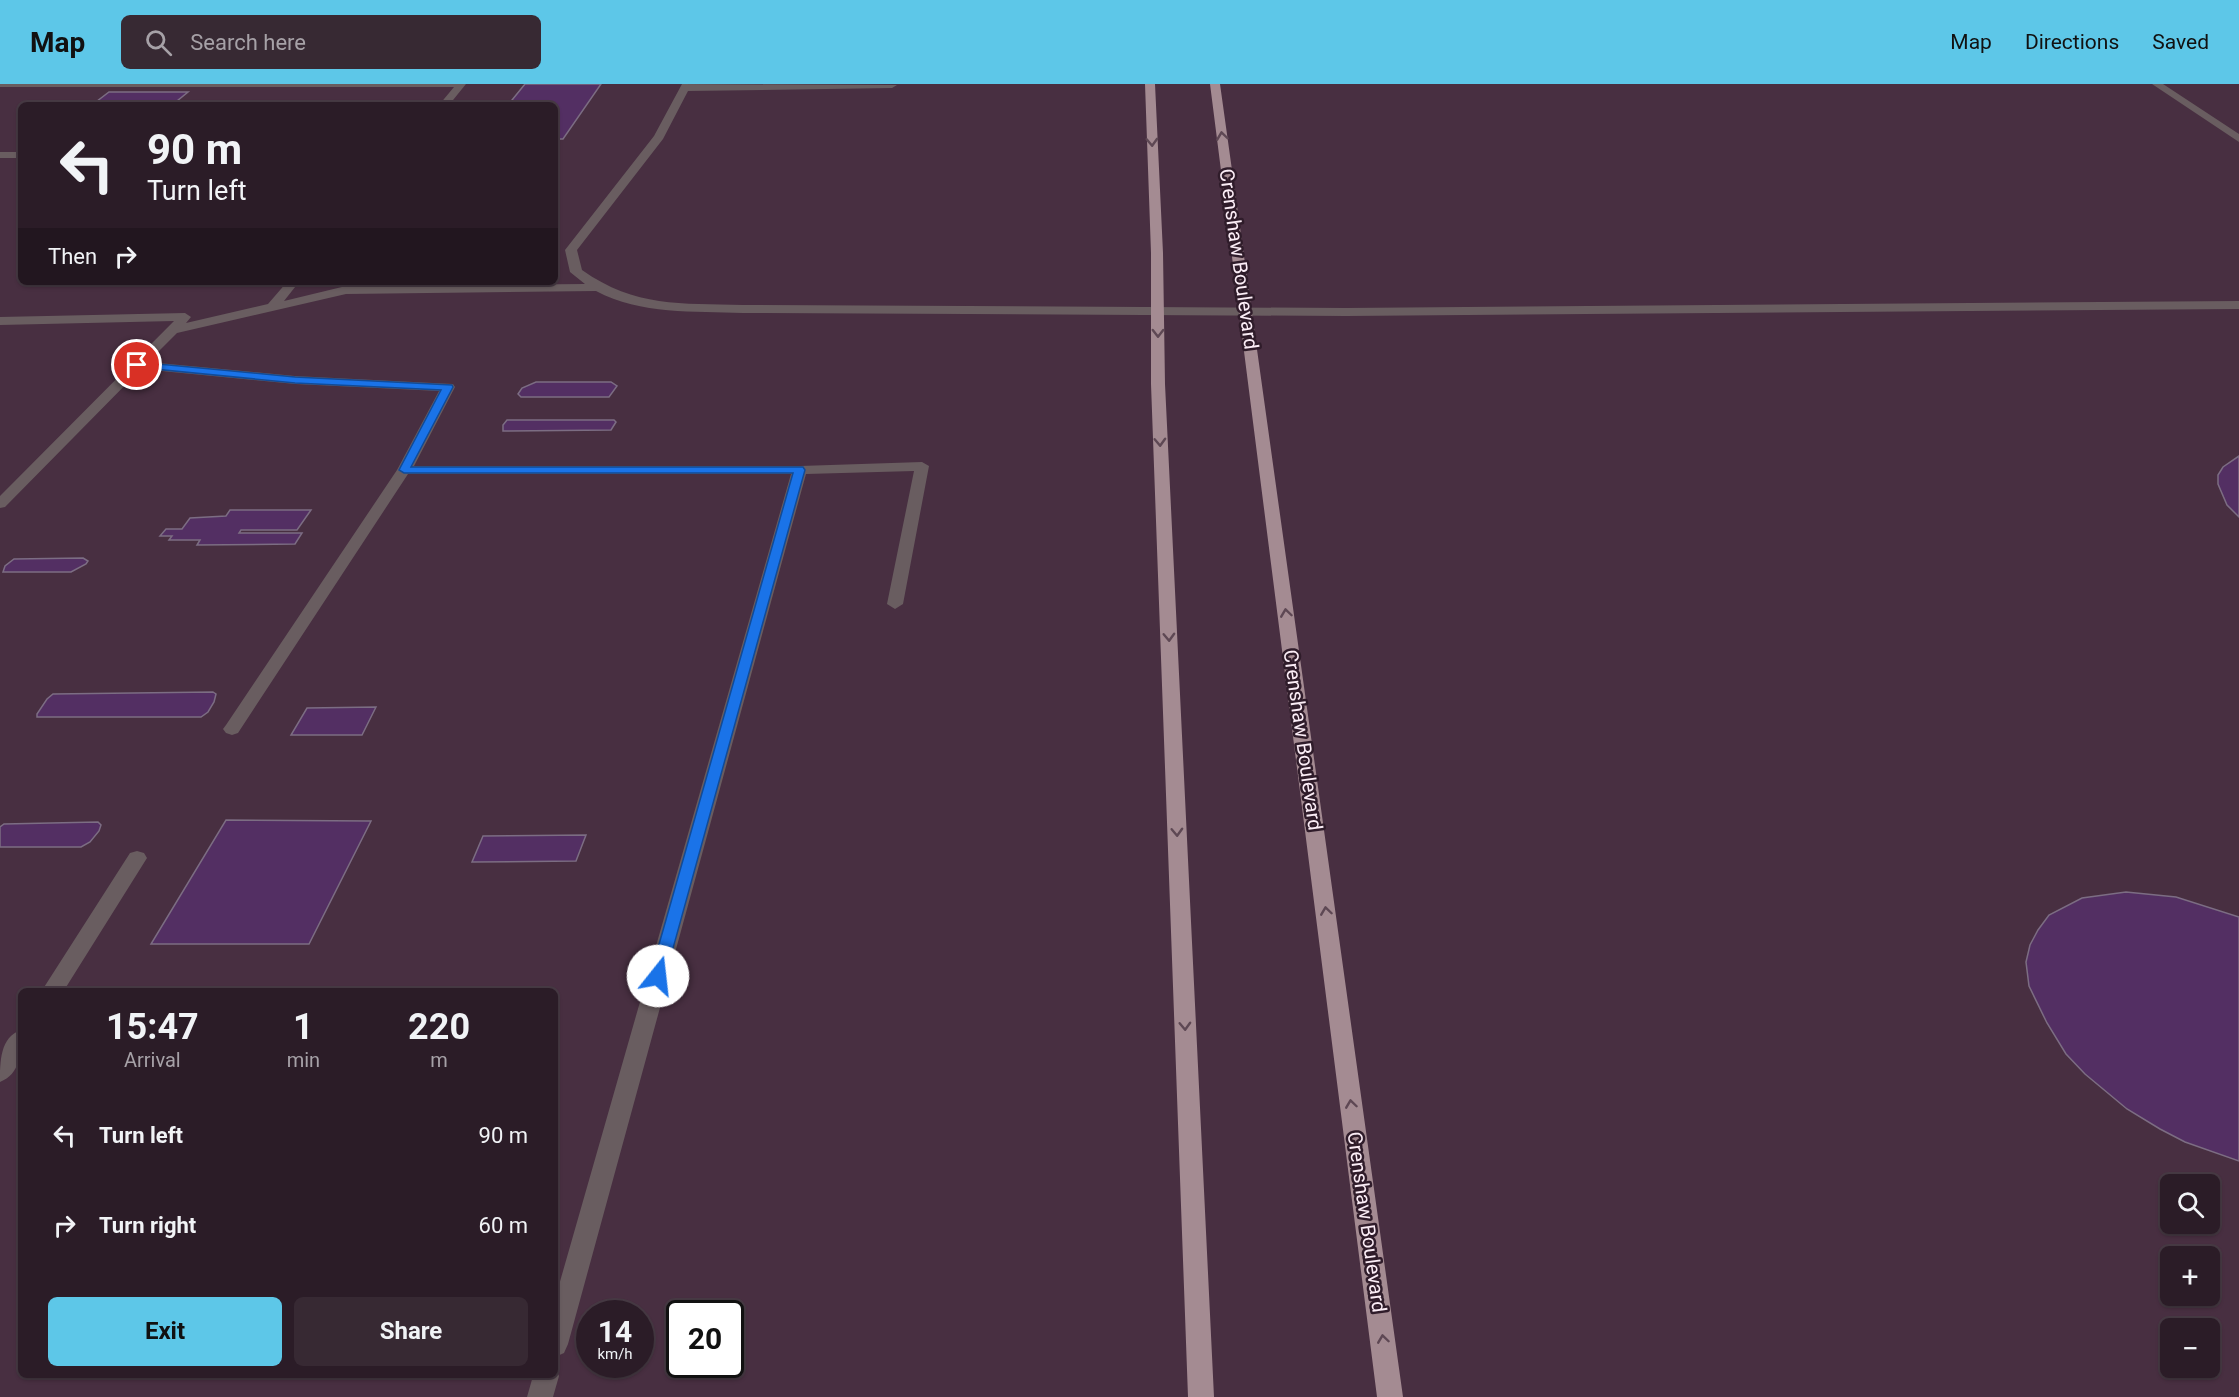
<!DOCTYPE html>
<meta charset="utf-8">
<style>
body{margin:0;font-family:Roboto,sans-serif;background:#372933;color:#f1f3f6;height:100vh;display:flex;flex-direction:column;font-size:22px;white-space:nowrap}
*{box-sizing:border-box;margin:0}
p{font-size:20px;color:#a6a1a7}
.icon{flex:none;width:33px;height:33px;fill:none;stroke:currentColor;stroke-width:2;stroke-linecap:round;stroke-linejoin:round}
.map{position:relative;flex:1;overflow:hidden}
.details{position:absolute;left:18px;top:904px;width:540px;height:390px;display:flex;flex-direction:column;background:#2b1c27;border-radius:9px;box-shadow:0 2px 4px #0004,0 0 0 2px #473a44}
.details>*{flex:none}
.hud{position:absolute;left:18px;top:18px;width:540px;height:183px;border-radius:9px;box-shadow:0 2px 4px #0004,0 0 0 2px #473a44;background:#2b1c27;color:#f1f3f6;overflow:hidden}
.buttons{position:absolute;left:2160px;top:1090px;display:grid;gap:12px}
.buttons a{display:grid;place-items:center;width:60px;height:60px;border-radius:9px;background:#2b1c27;box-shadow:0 2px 4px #0004,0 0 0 2px #473a44;font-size:30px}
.speed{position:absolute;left:576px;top:1216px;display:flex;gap:12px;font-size:30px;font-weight:700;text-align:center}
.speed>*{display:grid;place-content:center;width:78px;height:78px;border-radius:50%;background:#2b1c27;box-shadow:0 2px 4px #0004,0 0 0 2px #473a44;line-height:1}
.speed small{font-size:15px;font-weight:400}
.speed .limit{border:3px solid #111;border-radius:9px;background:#fff;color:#111}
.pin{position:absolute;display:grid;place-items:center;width:51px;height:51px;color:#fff;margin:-26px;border:3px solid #fff;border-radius:50%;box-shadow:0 2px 6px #0007}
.me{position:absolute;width:66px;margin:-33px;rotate:16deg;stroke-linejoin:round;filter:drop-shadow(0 0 4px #0008)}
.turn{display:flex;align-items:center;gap:21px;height:126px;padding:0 30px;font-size:27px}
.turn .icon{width:78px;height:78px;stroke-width:2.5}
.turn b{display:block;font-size:42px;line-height:51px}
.then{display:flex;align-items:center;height:57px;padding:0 30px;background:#0003;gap:12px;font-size:22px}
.eta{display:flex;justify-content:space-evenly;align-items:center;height:102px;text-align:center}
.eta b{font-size:36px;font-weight:700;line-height:42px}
.button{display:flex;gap:12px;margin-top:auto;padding:12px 30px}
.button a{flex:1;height:69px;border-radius:9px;background:#5dc7e8;color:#111;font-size:24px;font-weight:700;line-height:69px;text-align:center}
.button a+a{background:#372933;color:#f1f3f6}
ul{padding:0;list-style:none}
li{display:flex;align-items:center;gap:18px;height:90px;padding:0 30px}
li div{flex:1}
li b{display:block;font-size:22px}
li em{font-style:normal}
header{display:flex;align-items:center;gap:36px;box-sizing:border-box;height:84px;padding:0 30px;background:#5dc7e8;color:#111}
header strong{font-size:28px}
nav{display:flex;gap:33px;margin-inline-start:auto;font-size:21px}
.search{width:420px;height:54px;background:#372933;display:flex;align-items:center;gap:15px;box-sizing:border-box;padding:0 21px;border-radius:9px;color:#a6a1a7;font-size:22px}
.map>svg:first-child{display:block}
.built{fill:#482f41;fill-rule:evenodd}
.building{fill:#532f63;stroke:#7c6d83;stroke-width:1.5}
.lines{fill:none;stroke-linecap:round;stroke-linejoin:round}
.minor{fill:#695d60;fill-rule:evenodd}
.major{fill:#a48b92;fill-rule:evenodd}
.oneway{stroke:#5e4854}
.route{fill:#1a73e8;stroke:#114b97;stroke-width:1.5}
.labels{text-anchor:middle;stroke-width:5;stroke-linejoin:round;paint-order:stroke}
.street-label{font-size:20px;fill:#fbedf6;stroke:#2f1c2a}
</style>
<header>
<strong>Map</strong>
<div class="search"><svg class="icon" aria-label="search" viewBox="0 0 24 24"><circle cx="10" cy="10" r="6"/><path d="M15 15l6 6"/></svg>Search here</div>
<nav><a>Map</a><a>Directions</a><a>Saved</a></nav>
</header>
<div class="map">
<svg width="2239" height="1313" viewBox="0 0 2239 1313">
<rect width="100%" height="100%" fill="#392634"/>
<path class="built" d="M0,0H2239V1313H0ZM21,21H555V198H21ZM21,908H555V1292H21ZM2170,1101H2210V1140H2170ZM2170,1173H2210V1212H2170ZM590,1230H640V1281H590ZM680,1230H730V1281H680ZM2170,1245H2210V1284H2170Z"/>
<path class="building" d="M525,0H601L563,55H555V21H508Z
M109,8H188L172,21H92Z
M536,298H611L617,302L609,313H521L518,310L522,304Z
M507,336H614L616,338L611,346L503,347V341Z
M2239,372V433L2227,421L2218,400V391L2223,383Z
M230,426H311L297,446H241L239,449H302L295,460L197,461L200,456H169L172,452H160L166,445H182L190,434L226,432Z
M83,474L88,477L86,480L71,488H3L5,482L14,475Z
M213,608L216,610L214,618L208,628L201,633H37V630L47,615L53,610Z
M376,623L362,651H291L307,624Z
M226,736L371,737L309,860H151Z
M98,738L101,741L99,747L90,758L81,763H0V743L4,740Z
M586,751L576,777L472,778L483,752Z
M2126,808L2176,813L2239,833V1077L2185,1058L2160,1045L2127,1025L2085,990L2066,970L2047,939L2029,902L2026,878L2030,861L2038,846L2049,831L2082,814Z"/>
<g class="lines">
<path class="minor" d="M0,0H466L449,21H439L454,3H0Z
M682,0L897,1L892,4L688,7L663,55L577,166L582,186C636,224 680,219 743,221L1346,224L2239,217V225L1346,232L743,229C694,227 641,231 596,207L346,210L177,249L148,278L295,292L453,300L455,303L414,382H800L922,378L929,382L903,520L895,525L887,520L914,387L806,390L568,1260L564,1269L555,1273V1215L791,390H408L238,649L232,651L226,649L223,645L226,641L397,386L439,307L295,300L141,285L5,423L0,424V412L174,237L0,241V233L185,229L191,233L186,239L268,220L287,198H299L284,217L346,202L585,200L570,188L565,166L654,52Z
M2152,0H2163L2239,50V58Z
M0,68H21V74H0Z
M137,767L144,769L147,774L63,908H41L130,769Z
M21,946C21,965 22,990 0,998C0,978 0,953 21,946Z
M555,1283L559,1292L553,1313H527L533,1292H555Z"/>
<path class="major" d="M1145,0H1155L1163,169L1165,300L1214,1313H1188L1151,300V169Z
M1210,0H1220L1403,1313H1377Z"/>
</g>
<defs><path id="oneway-chevron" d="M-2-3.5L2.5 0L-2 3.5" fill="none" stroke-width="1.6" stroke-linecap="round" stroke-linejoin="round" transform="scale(1.5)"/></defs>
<g class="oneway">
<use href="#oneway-chevron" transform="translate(1222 52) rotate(-98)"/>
<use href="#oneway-chevron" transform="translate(1152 58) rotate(88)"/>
<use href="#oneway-chevron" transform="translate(1158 249) rotate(90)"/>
<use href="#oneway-chevron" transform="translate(1160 358) rotate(88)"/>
<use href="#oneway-chevron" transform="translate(1286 529) rotate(-98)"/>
<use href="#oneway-chevron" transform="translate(1169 553) rotate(88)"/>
<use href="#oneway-chevron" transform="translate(1177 748) rotate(88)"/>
<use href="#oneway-chevron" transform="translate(1326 827) rotate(-98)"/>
<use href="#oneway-chevron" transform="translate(1185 942) rotate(88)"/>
<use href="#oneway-chevron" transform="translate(1351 1020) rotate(-98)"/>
<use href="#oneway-chevron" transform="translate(1383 1255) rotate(-98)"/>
</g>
<path class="route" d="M137,278L295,293L452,301L453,303L411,383H803L805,386L664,897L658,899L652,897L650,892L793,389H404L399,386L441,306L295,299L134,283V279Z"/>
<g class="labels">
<g class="street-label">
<text transform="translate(1239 175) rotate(82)" y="7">Crenshaw Boulevard</text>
<text transform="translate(1303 656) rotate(82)" y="7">Crenshaw Boulevard</text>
<text transform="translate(1367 1138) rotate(82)" y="7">Crenshaw Boulevard</text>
</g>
</g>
</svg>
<div class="buttons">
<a><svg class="icon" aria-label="search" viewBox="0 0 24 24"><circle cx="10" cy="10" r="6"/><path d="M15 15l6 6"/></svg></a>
<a>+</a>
<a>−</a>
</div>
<div class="speed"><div>14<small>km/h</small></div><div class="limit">20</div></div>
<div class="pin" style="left:137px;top:281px;background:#d93025"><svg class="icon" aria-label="arrive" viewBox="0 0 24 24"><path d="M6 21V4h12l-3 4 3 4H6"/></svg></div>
<svg class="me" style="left:658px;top:892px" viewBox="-20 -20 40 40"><circle r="19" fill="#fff"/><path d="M0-13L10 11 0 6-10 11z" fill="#1a73e8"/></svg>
<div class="hud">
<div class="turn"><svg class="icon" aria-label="left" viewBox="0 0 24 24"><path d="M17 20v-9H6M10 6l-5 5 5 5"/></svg><div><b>90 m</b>Turn left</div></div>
<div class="then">Then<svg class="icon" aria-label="right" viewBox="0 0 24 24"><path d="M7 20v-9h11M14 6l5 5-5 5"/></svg></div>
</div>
<section class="details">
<div class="eta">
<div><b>15:47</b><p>Arrival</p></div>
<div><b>1</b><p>min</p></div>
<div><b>220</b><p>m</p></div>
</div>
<ul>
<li><svg class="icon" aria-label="left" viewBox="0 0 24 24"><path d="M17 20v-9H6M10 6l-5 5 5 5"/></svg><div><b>Turn left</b></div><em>90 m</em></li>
<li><svg class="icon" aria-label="right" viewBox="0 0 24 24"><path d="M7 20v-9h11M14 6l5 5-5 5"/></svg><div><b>Turn right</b></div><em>60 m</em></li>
</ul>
<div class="button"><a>Exit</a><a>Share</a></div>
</section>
</div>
